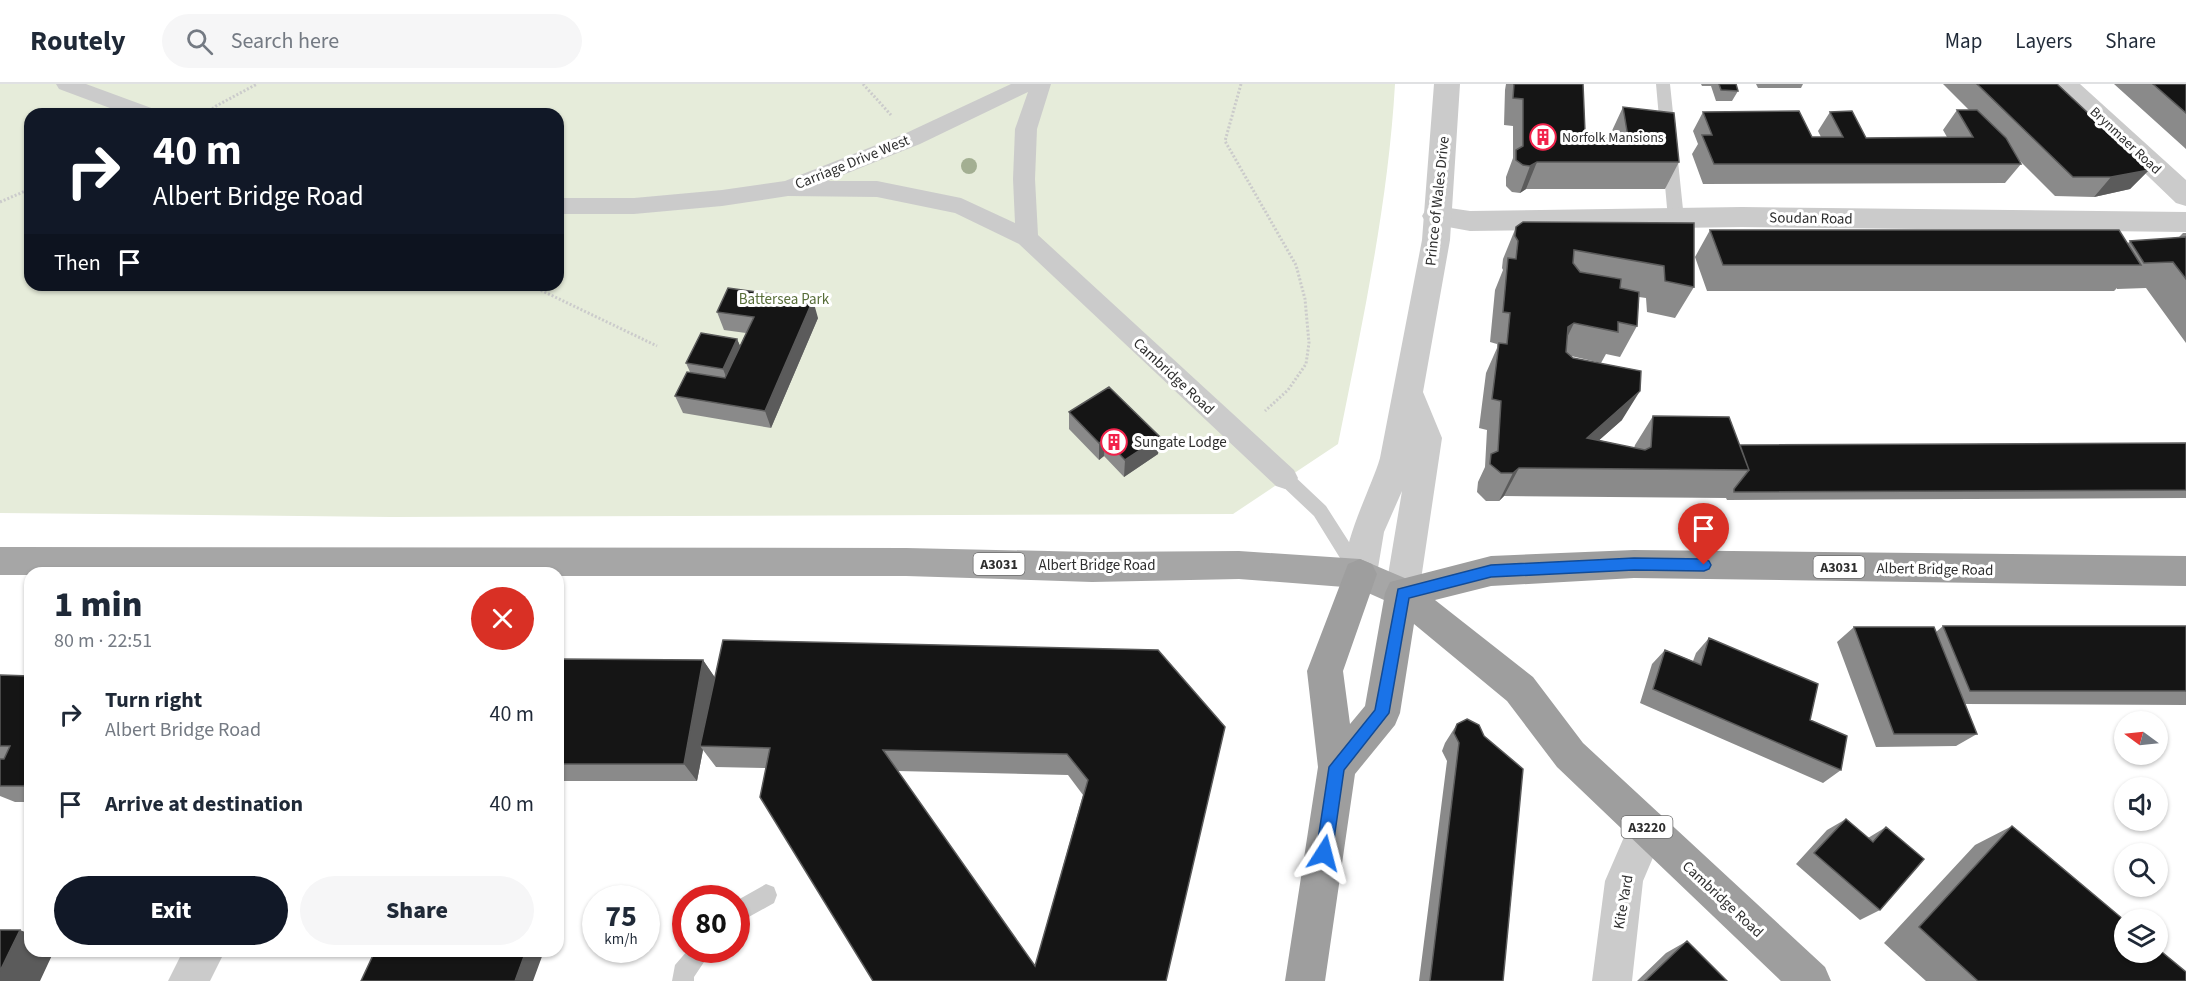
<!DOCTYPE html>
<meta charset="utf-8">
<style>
body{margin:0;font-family:"Source Sans 3",sans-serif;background:#f6f6f7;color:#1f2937;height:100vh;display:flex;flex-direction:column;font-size:22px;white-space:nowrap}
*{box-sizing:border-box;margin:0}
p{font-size:20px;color:#747a83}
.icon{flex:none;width:33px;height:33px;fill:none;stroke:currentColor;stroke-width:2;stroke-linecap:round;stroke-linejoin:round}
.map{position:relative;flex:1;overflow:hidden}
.drawer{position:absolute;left:24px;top:483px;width:540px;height:390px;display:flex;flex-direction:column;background:#fff;border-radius:18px;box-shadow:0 2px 4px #0004}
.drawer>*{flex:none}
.guide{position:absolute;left:24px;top:24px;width:540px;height:183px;border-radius:18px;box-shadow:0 2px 4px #0004;background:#111827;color:#fff;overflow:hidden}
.needle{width:39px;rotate:285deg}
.buttons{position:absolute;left:2114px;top:627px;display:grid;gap:12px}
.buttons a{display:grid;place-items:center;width:54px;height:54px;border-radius:50%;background:#fff;box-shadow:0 2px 4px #0004;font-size:30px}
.speed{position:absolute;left:582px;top:801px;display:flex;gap:12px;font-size:30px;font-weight:700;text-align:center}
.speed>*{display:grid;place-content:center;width:78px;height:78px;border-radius:50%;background:#fff;box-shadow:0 2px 4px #0004;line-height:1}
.speed small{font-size:15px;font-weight:400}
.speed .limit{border:9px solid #d22;background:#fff;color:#111}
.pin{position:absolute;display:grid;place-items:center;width:51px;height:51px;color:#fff;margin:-62px -26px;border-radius:50% 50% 50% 0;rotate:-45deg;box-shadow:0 0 6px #0007}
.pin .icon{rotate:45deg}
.me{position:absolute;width:66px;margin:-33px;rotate:9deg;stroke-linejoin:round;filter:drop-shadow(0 0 4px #0008)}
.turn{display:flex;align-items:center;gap:21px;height:126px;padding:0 30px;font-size:27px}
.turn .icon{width:78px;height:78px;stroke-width:2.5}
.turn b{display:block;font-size:42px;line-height:51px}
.then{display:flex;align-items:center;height:57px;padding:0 30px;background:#0003;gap:12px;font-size:22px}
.round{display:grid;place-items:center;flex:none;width:63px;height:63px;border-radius:32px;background:#f6f6f7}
.overview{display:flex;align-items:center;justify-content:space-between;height:102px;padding:0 30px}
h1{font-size:36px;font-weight:800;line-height:45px}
.action{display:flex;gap:12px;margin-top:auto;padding:12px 30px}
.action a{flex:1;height:69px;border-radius:36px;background:#111827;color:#fff;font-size:24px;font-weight:800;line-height:69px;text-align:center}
.action a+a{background:#f6f6f7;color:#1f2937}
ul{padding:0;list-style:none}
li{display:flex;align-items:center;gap:18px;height:90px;padding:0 30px}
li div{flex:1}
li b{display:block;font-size:22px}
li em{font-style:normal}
header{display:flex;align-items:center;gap:36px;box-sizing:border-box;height:84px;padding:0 30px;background:#fff;border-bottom:2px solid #e0e1e3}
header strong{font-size:28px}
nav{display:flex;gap:33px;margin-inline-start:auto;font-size:21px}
.search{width:420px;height:54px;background:#f6f6f7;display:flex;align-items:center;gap:15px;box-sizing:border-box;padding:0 21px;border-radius:33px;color:#747a83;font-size:22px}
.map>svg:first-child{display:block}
.green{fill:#e6ecda;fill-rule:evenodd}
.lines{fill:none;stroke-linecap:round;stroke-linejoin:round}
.path{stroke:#cbcbcb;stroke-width:3;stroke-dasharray:2 2;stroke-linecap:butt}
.service{fill:#cbcbcb;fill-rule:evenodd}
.pedestrian{fill:#cbcbcb;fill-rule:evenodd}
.minor{fill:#cbcbcb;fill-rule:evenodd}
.tertiary{fill:#cbcbcb;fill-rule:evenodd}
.primary{fill:#a6a6a6;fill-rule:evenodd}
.trunk{fill:#9e9e9e;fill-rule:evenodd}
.tree{fill:#a3af92}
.wall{fill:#8a8a8a;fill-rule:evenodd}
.shaded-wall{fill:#5b5b5b}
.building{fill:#151515;stroke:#5b5b5b;stroke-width:1.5;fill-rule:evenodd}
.route{fill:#1a73e8;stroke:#114b97;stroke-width:1.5}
.labels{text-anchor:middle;stroke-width:6;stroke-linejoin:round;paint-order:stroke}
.far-poi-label{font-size:14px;fill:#2e2e2e;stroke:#fff;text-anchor:start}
.far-street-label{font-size:14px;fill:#2e2e2e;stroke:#fff}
.shield{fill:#fff;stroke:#6d6d6d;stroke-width:1.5}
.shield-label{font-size:14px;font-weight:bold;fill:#2e2e2e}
.street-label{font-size:15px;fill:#2e2e2e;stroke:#fff}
.park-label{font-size:15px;fill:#576d38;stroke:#fff}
.poi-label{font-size:15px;fill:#2e2e2e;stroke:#fff;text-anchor:start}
</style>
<header>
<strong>Routely</strong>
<div class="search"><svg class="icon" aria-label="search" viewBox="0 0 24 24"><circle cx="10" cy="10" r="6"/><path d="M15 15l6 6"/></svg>Search here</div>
<nav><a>Map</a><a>Layers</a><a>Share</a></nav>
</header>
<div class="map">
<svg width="2186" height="897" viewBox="0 0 2186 897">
<rect width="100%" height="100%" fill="#fff"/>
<path class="green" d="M0,0H1395C1388,122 1362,240 1338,360L1233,430L392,433L0,429ZM30,30H558V201H30Z"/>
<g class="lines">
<path class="path" d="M863,0L891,31
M1241,0L1225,57L1296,181L1305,215L1309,259L1306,280L1288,306L1265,327
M206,30L216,22L257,0
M0,118L30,105
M530,201L657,262"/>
<path class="service" d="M1656,0H1670L1684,135L1681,139H1671L1668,135Z
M1285,387L1291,389L1326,422L1365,483L1368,489L1365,495L1359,497L1353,495L1314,432L1279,399L1276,394L1279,389Z
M766,800L774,803L777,811L774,819L736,840V817Z
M688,866H712L694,893V897H672L675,881Z"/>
<path class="pedestrian" d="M56,0H86L154,25L158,30H126L59,5Z
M1011,0H1051L1037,45L1035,95L1038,151L1294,386L1298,394L1294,402L1285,405L1276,402L1019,160L955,129L877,113L788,112L722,122L634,130H558V114H634L722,106L785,97L904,50ZM1028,8L1015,45L1013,95L1015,139L961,114L877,97H828L920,60Z"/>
<path class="minor" d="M2052,0H2080L2186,96V122L2176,119Z
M1436,122L1470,127L1742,123L2186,128V148L1742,143L1470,147L1426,139L1422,132L1426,125Z
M1647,724L1660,730L1666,743L1643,797L1632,897H1592L1605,797L1634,730Z
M183,867H225L210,897H168Z"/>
<path class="tertiary" d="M1434,0H1460L1450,156L1423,308L1442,354L1419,509L1414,520L1402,524L1390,520L1385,509L1402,407L1384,448L1377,490L1372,500L1360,505L1348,500C1334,472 1371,406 1380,374L1422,156Z"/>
<path class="primary" d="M0,463L906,464L1092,468L1239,467L1360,475L1414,498L1419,509L1414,520L1402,524L1357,504L1239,495L1092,498L906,492H558V489H30V491H0Z"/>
<path class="trunk" d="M1634,466L2186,472V502L1634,494L1491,502L1435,516L1533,593L1583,659L1825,883L1831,897H1781L1557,683L1507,617L1414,540L1400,629L1395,641L1355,690L1325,897H1285L1318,683L1307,587L1348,480L1360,475L1372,480L1377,490L1343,587L1350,640L1365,622L1385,509L1390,498L1491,472Z"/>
</g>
<circle class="tree" cx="969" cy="82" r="8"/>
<path class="wall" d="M1506,0H1583L1585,48L1610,51L1623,23L1679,78L1665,105H1526L1520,109L1512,108L1506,102V93L1513,74V42L1504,41L1505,6Z
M1701,0H1736L1738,7L1732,17H1716L1711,2H1702Z
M1756,0H1803L1801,4H1758Z
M1943,0H2057L2149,86L2130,105L2094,113L2055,112L2019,76L2021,80L2005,99L1703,100L1692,70L1698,60L1693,47L1703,28L1812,53H1821L1818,47L1830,28L1866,54L1947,53L1943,46L1957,26H1969Z
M2114,0H2186V65Z
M1694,139V203L1675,234L1647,228L1646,214L1639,213L1637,242L1620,273L1606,270L1601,279L1571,272L1622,336L1599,356L1634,364L1635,361L1653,332L1740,361L2186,359V414L1727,416L1726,414L1504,412L1499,417H1486L1477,408L1478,398L1485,383L1487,346L1479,344L1486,289L1497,264V260L1490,258L1495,206L1503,186L1502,184L1503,175L1516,143Z
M1710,146L2127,160L2130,157L2178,154L2183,149H2186V259L2146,204L2117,205V204L2114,207H1707L1695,173Z
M717,228L818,234L771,344L683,329L675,312L690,288L686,279L737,255L740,262L746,249L724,246Z
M1069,328L1160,353L1158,370L1124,393L1104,372L1099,376L1069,345Z
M1943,542H2186V621L1965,620L1977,650L1956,662L1876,663L1837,558L1854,543L1936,548Z
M1709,554L1810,636L1841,686L1823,699L1640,619L1652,580L1665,566L1693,577L1696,569Z
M1158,566L1166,897H873L766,684L716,683L703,666L697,697H558V575L703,576L715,594ZM897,687L1068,691L1083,711L1035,882Z
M0,591L30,592V718H15L0,712Z
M1457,640L1503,897H1419L1447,677L1442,667L1445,659Z
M1846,735L1868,754L1886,743L1880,826L1860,836L1796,780L1827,746Z
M2012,742L2186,897H1926L1884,859L1975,761Z
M1687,857L1727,897H1637L1666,869Z"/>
<path class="shaded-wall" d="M1537,78L1526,105L1520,109L1530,82Z
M2149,86L2130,105L2094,113L2111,93Z
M813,216L818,234L771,344L765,327Z
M1574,239L1559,270L1568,243Z
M737,255L741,264L727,295L723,285Z
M1640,307L1622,336L1570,382L1587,354Z
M1160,353L1158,370L1124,393L1125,376Z
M1105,355L1104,372L1099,376V359Z
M1519,384L1504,412L1499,417L1513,389Z
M703,576L716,595L700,662L703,666L697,697L684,680Z
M30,690V705L24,702Z
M20,846L30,850V867H54L40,897H0V887Z
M526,867H544L533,897H515Z"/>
<path class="building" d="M1514,0H1583L1585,48L1628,53L1623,23L1674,29L1679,78H1537L1530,82L1523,81L1516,76V66L1523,62V15L1513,14Z
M1719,0H1736L1738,7L1721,6Z
M1977,0H2057L2149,86L2111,93H2073Z
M2153,0H2186V29Z
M1957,26H1977L2006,54L2021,80H1714L1702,51H1712L1703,28L1799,27L1812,53H1843L1830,28L1852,27L1866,54L1973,53Z
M1523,138L1694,139V203L1665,197L1664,182L1574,166L1573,179L1580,188L1621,195L1620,204L1639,208L1637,242L1618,238V248L1574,239L1568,243L1566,268L1573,274L1641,287L1640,307L1587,354L1645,366L1651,363L1653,332L1729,333L1749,386L1519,384L1513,389H1501L1490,380L1491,370L1498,367L1501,317L1492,315L1499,259L1507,260L1510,229L1503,228L1508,174L1516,175L1518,157L1515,152L1516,143Z
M1710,146H2119L2141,181H1723Z
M2186,153V195L2173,178L2144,179L2130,157Z
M728,204L813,216L765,327L675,312L687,288L725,294L754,233L717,228Z
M701,249L737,255L723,285L686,279Z
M1109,303L1160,353L1125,376L1105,355L1099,359L1069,328Z
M2186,359V406L1734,408V405L1749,386L1740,361Z
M1943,542H2186V607H1970Z
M1854,543H1934L1977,650H1894Z
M1709,554L1818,600L1810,636L1847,652L1841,686L1653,605L1665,566L1701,581Z
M723,556L1158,566L1225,643L1166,897H873L760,713L770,664L700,662ZM883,666L1067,670L1088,696L1035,882Z
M558,575L703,576L684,680H558Z
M0,591L30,592V690L24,702H0V675H4L10,662H0Z
M1467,635L1479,641L1484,652L1523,685L1503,897H1430L1459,659L1454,649L1457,640Z
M1846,735L1873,758L1886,743L1924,775L1880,826L1814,769Z
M2012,742L2124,836V868H2157V864L2186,888V897H1978L1919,843Z
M0,846H20L0,887Z
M1687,857L1727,897H1645Z
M375,867H526L515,897H361Z"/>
<path class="route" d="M1634,474L1704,475L1709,477L1711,481L1709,485L1704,487L1634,486L1491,493L1409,514L1389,629L1344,686L1332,769L1330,774L1324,777L1318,774L1316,769L1329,683L1375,626L1398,505L1491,481Z"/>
<defs>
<g id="building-ring" transform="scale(1.35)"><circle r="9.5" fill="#fff" stroke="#f2224b" stroke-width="1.5"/><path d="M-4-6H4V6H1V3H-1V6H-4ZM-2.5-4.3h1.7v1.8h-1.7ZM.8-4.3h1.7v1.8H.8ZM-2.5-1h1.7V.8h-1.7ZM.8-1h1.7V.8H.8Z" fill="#f2224b"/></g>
</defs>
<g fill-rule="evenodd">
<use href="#building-ring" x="1543" y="53"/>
<use href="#building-ring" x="1114" y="358"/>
</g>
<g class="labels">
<g class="far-poi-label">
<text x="1562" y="58">Norfolk Mansions</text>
</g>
<g class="far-street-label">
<text transform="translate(2126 56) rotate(43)" y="5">Brynmaer Road</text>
</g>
<g class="shield">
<rect x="973.5" y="469" width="51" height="22" rx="4.5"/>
<rect x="1813.5" y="472" width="51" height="22" rx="4.5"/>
<rect x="1621.5" y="732" width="51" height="22" rx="4.5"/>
</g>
<g class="shield-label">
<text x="999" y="485">A3031</text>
<text x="1839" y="488">A3031</text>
<text x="1647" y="748">A3220</text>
</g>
<g class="street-label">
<text transform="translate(852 78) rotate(-22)" y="5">Carriage Drive West</text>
<text transform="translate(1437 117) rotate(-84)" y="5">Prince of Wales Drive</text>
<text transform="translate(1811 134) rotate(1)" y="5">Soudan Road</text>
<text transform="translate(1174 292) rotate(43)" y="5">Cambridge Road</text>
<text x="1097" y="486">Albert Bridge Road</text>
<text transform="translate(1935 485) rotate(1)" y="5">Albert Bridge Road</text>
<text transform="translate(1723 815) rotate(43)" y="5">Cambridge Road</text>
<text transform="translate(1623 818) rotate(-80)" y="5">Kite Yard</text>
</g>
<g class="park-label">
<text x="784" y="220">Battersea Park</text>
</g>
<g class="poi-label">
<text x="1134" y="363">Sungate Lodge</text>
</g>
</g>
</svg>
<div class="buttons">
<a><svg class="needle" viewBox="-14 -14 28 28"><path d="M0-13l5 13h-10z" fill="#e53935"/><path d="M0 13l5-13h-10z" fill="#747a83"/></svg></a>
<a><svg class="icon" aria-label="sound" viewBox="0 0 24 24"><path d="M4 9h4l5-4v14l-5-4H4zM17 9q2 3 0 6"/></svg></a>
<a><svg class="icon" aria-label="search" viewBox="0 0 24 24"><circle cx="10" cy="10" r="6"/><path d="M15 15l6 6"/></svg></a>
<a><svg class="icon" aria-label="layers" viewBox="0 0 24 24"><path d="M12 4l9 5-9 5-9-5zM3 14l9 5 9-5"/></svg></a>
</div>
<div class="speed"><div>75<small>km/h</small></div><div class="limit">80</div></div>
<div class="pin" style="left:1704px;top:481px;background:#d93025"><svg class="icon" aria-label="arrive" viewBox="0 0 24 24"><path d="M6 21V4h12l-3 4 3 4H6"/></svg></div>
<svg class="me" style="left:1324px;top:769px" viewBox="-20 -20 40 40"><path d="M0-17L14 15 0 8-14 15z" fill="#1a73e8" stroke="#fff" stroke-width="4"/></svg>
<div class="guide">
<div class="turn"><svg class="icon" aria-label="right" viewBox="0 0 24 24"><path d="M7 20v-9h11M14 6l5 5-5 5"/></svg><div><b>40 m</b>Albert Bridge Road</div></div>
<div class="then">Then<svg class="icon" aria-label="arrive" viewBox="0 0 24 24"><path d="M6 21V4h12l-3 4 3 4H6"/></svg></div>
</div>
<section class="drawer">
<div class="overview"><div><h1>1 min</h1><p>80 m · 22:51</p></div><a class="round" style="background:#d93025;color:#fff"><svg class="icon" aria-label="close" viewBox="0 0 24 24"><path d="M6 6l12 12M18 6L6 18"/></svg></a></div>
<ul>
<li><svg class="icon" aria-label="right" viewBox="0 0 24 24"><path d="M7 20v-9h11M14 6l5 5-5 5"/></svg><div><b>Turn right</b><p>Albert Bridge Road</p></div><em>40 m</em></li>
<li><svg class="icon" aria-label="arrive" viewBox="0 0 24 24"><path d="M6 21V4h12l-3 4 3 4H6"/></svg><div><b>Arrive at destination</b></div><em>40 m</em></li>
</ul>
<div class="action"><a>Exit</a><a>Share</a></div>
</section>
</div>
